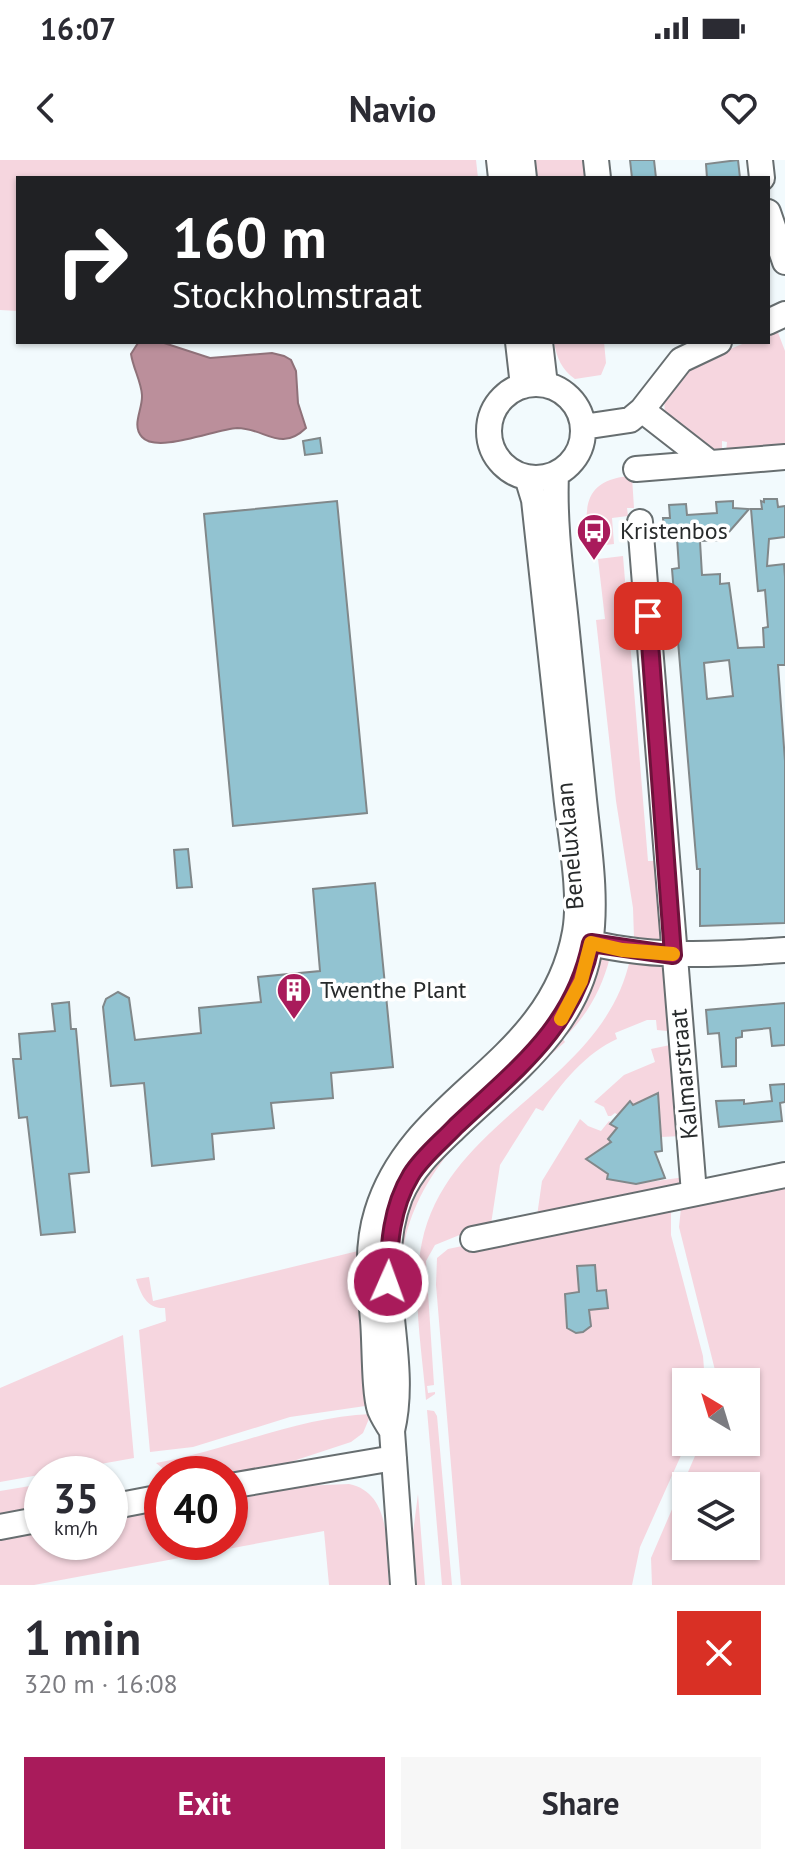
<!DOCTYPE html>
<meta charset="utf-8">
<style>
body{margin:0;font-family:"PT Sans",sans-serif;background:#f7f7f7;color:#2b2b33;height:100vh;display:flex;flex-direction:column;font-size:30px;white-space:nowrap}
*{box-sizing:border-box;margin:0}
p{font-size:26px;color:#7c7c81}
.icon{flex:none;width:44px;height:44px;fill:none;stroke:currentColor;stroke-width:2;stroke-linecap:round;stroke-linejoin:round}
.map{position:relative;height:1425px;overflow:hidden}
.panel{display:flex;flex-direction:column;background:#fff;flex:1}
.panel>*{flex:none}
.top-card{position:absolute;left:16px;top:16px;width:754px;height:168px;border-radius:0px;box-shadow:0 2px 6px #0004;background:#202124;color:#fff;overflow:hidden}
.needle{width:52px;rotate:322deg}
.buttons{position:absolute;left:672px;top:1208px;display:grid;gap:16px}
.buttons a{display:grid;place-items:center;width:88px;height:88px;border-radius:0px;background:#fff;box-shadow:0 2px 6px #0004;font-size:40px}
.speed{position:absolute;left:24px;top:1296px;display:flex;gap:16px;font-size:40px;font-weight:700;text-align:center}
.speed>*{display:grid;place-content:center;width:104px;height:104px;border-radius:50%;background:#fff;box-shadow:0 2px 6px #0004;line-height:1}
.speed small{font-size:20px;font-weight:400}
.speed .limit{border:12px solid #d22;background:#fff;color:#111}
.pin{position:absolute;display:grid;place-items:center;width:68px;height:68px;color:#fff;margin:-34px;border-radius:16px;box-shadow:0 4px 12px #0006}
.me{position:absolute;width:88px;margin:-44px;rotate:2deg;stroke-linejoin:round;filter:drop-shadow(0 0 6px #0008)}
.turn{display:flex;align-items:center;gap:28px;height:168px;padding:0 24px;font-size:36px}
.turn .icon{width:104px;height:104px;stroke-width:2.5}
.turn b{display:block;font-size:56px;line-height:68px}
.round{display:grid;place-items:center;flex:none;width:84px;height:84px;border-radius:0px;background:#f7f7f7}
.headline{display:flex;align-items:center;justify-content:space-between;height:136px;padding:0 24px}
h1{font-size:48px;font-weight:600;line-height:60px}
.primary-button{display:flex;gap:16px;margin-top:auto;padding:16px 24px}
.primary-button a{flex:1;height:92px;border-radius:0px;background:#a91b5b;color:#fff;font-size:32px;font-weight:600;line-height:92px;text-align:center}
.primary-button a+a{background:#f7f7f7;color:#2b2b33}
.status{display:flex;justify-content:space-between;align-items:center;height:56px;padding:0 40px;background:#fff;direction:ltr}
.status svg{height:22px;fill:currentColor}
header{display:flex;justify-content:space-between;align-items:center;height:104px;padding:0 24px;background:#fff;font-size:36px;font-weight:600}
.map>svg:first-child{display:block}
.green{fill:#f6d6df;fill-rule:evenodd}
.water{fill:#bb8f9b;stroke:#8f7179;stroke-width:2}
.building{fill:#92c3d1;stroke:#81888a;stroke-width:2;fill-rule:evenodd}
.lines{fill:none;stroke-linecap:round;stroke-linejoin:round}
.minor-casing{stroke:#676e70;stroke-width:28}
.minor{stroke:#fff;stroke-width:24}
.route-casing{stroke:#6e123b;stroke-width:20}
.route{stroke:#a91b5b;stroke-width:14}
.slow{stroke:#f59e0b;stroke-width:14}
.labels{text-anchor:middle;stroke-width:7;stroke-linejoin:round;paint-order:stroke}
.poi-label{font-size:24px;fill:#272a2b;stroke:#fff;text-anchor:start}
.street-label{font-size:24px;fill:#272a2b;stroke:#fff}
</style>
<div class="status"><b>16:07</b><svg viewBox="0 0 49 12"><path d="M0 12V9h3v3zM5 12V6h3v6zM10 12V3h3v9zM15 12V0h3v12zM26 1h20v11H26zM47 4h2v5h-2z"/></svg></div>
<header><svg class="icon" aria-label="back" viewBox="0 0 24 24"><path d="M15 5l-7 7 7 7"/></svg>Navio<svg class="icon" aria-label="heart" viewBox="0 0 24 24"><path d="M12 20l-8-8c-3-5 5-10 8-4 3-6 11-1 8 4z"/></svg></header>
<div class="map">
<svg width="785" height="1425" viewBox="0 0 785 1425">
<rect width="100%" height="100%" fill="#f2fafd"/>
<path class="green" d="M0,0H476L478,18H18V151L0,150Z
M533,0H583L585,18H535Z
M777,170L785,191V287L726,292L727,282L722,281V292L711,291L665,254L664,240L685,213L699,202L747,182H768V173Z
M554,182H604L606,203L601,215L575,219C561,209 557,198 554,182Z
M629,316L632,317L634,348H627L628,356L612,358L614,384L588,387C585,348 582,321 629,316Z
M623,396L648,701H661L664,776L657,782L638,783L634,778L633,748L616,641L596,460L605,459L598,399Z
M610,797C602,829 587,856 563,879L565,882C495,946 408,1005 401,1108C398,1152 406,1198 410,1242L401,1243L390,1122L404,1042L597,800Z
M630,799L664,805L673,865L667,871L657,870L656,860H647L615,873L617,879C587,892 560,924 543,951L536,948L500,1005L491,1064L537,1056L542,1021L580,959L588,966L601,971L609,961L617,968L608,979L611,982L586,999L609,1012L607,1019L635,1024L685,1017L679,1027L462,1074L435,1085L426,1101L434,1225L427,1226L428,1233L435,1232V1234L426,1240C422,1189 411,1133 422,1082C448,958 604,923 630,799Z
M670,885L675,889L682,976L661,977L657,934L635,946L630,941L618,955L615,953L611,956H608L604,947L594,942L624,915L655,902L651,889Z
M785,1019V1425H652L651,1398L701,1282H746V1222H718L679,1067L681,1048ZM686,1326H746V1386H686Z
M671,1048V1075L703,1196L705,1222H686L687,1282L640,1387L632,1425H461L436,1125L437,1098L448,1089L491,1080Z
M362,1090L372,1245L290,1257L193,1287L150,1292L139,1170L166,1161L165,1148C147,1149 141,1135 136,1119L149,1117L153,1141Z
M123,1175L134,1298L0,1322V1228Z
M427,1250L434,1251L437,1256L452,1425H442Z
M371,1254L363,1273L351,1282L281,1305L230,1314H170L156,1303C229,1290 297,1257 371,1254Z
M42,1324V1350L0,1358V1331Z
M349,1324C393,1333 386,1390 389,1425H329L324,1371L34,1425H0V1377L42,1370V1382H110V1357L162,1348V1382H230V1336L277,1327Z
M418,1334L425,1425H417L413,1373Z"/>
<path class="water" d="M161,182L210,198L272,193L284,196L291,200L296,211L298,243L306,268C280,293 265,268 237,268C216,269 157,294 142,277C131,265 143,249 142,235C141,221 133,208 131,194L138,183Z"/>
<path class="building" d="M630,0H654L656,18H632Z
M738,0L740,18H707L706,4Z
M320,278L322,293L305,295L303,281Z
M764,339H777L778,347L785,346V377L769,379L767,406L784,404L785,417V505H778L785,601V763L700,766V709H697L672,409L679,408L677,378H671L670,371L664,372L663,358H670L669,345L686,344L687,355L717,353L716,342L733,341V348L749,349L722,380L700,381L702,415L720,414V424L729,423L738,488L764,487L763,468L768,467L765,430L758,431L751,349H762L761,341L764,342ZM729,500L733,536L707,539L704,503Z
M337,341L367,653L233,666L204,354Z
M188,689L192,727L177,728L174,690Z
M375,723L393,907L331,913L333,938L271,943L274,968L212,974L214,999L152,1006L144,923L111,926L103,847L106,839L118,832L129,838L135,880L201,873L199,848L261,842L258,817L320,811L313,729Z
M69,842L71,869H76L89,1012L69,1014L75,1072L41,1075L27,957L19,958L13,899H21L19,874L55,871L52,844Z
M785,843V885L772,886L770,868L742,871V877L736,878V906L722,907L719,873L708,874L706,850Z
M785,924V942L780,943L782,961L719,967L716,941L744,940V944L772,941L770,925Z
M658,933L662,991L655,992L665,1018L636,1024L607,1019L608,1014L586,999L611,982L608,979L617,968L610,964L630,941L633,945Z
M595,1105L597,1131L606,1130L608,1148L589,1150L591,1166L583,1172L576,1173L567,1168L565,1134L579,1132L577,1106Z"/>
<g class="lines">
<g class="minor-casing">
<path id="minor" d="M499,0L501,18
M522,0L524,18
M596,0L598,18
M760,0L762,18
M768,52L785,102
M768,162L785,154
M518,182L523,226
M540,182L545,225
M489 271a47 47 0 1 1 94 0a47 47 0 1 1-94 0Z
M642,250L681,200L719,182
M583,267L630,260L642,250L710,303
M636,309L785,297
M640,362L694,1033
M576,779C645,799 714,795 785,790
M473,1079L785,1015
M392,1271C388,1265 383,1257 380,1250C374,1233 375,1181 373,1160C370,1124 366,1087 377,1052C413,933 551,906 575,772C582,734 570,674 566,634C555,536 544,438 534,340L527,317
M230,1326L394,1298
M110,1347L162,1337
M0,1367L42,1359
M403,1425L392,1271C410,1195 370,1114 400,1037C411,1010 431,991 452,971C507,917 579,868 590,785C597,738 589,688 584,640C578,578 571,515 565,453C560,407 554,360 556,314"/>
</g>
<use href="#minor" class="minor"/>
</g>
<g class="lines">
<g class="route-casing">
<path id="route" d="M388,1122C389,1085 391,1048 411,1015C422,997 441,982 456,966C515,910 574,868 591,783L673,795L648,456"/>
</g>
<use href="#route" class="route"/>
<path class="slow" d="M561,859L581,821L591,783L622,790L673,794"/>
</g>
<defs>
<g id="bus-pin" transform="scale(1.8)"><path d="M0 17L-7.5 6A9.5 9.5 0 1 1 7.5 6Z" fill="#a91b5b" stroke="#fff"/><path d="M-5-6H5V4H4V6H2V4H-2V6H-4V4H-5ZM-3.5-4V0h7V-4ZM-3.5 1.2v1.5H-2V1.2ZM2 1.2v1.5H3.5V1.2Z" fill="#fff"/></g>
<g id="building-pin" transform="scale(1.8)"><path d="M0 17L-7.5 6A9.5 9.5 0 1 1 7.5 6Z" fill="#a91b5b" stroke="#fff"/><path d="M-4-6H4V6H1V3H-1V6H-4ZM-2.5-4.3h1.7v1.8h-1.7ZM.8-4.3h1.7v1.8H.8ZM-2.5-1h1.7V.8h-1.7ZM.8-1h1.7V.8H.8Z" fill="#fff"/></g>
</defs>
<g fill-rule="evenodd">
<use href="#bus-pin" x="594" y="371"/>
<use href="#building-pin" x="294" y="830"/>
</g>
<g class="labels">
<g class="poi-label">
<text x="620" y="379">Kristenbos</text>
<text x="320" y="838">Twenthe Plant</text>
</g>
<g class="street-label">
<text transform="translate(570 686) rotate(-95)" y="8">Beneluxlaan</text>
<text transform="translate(684 914) rotate(-95)" y="8">Kalmarstraat</text>
</g>
</g>
</svg>
<div class="buttons">
<a><svg class="needle" viewBox="-14 -14 28 28"><path d="M0-13l5 13h-10z" fill="#e53935"/><path d="M0 13l5-13h-10z" fill="#7c7c81"/></svg></a>
<a><svg class="icon" aria-label="layers" viewBox="0 0 24 24"><path d="M12 4l9 5-9 5-9-5zM3 14l9 5 9-5"/></svg></a>
</div>
<div class="speed"><div>35<small>km/h</small></div><div class="limit">40</div></div>
<div class="pin" style="left:648px;top:456px;background:#d93025"><svg class="icon" aria-label="arrive" viewBox="0 0 24 24"><path d="M6 21V4h12l-3 4 3 4H6"/></svg></div>
<svg class="me" style="left:388px;top:1122px" viewBox="-20 -20 40 40"><circle r="17" fill="#a91b5b" stroke="#fff" stroke-width="3"/><path d="M0-11L8 9 0 5-8 9z" fill="#fff"/></svg>
<div class="top-card">
<div class="turn"><svg class="icon" aria-label="right" viewBox="0 0 24 24"><path d="M7 20v-9h11M14 6l5 5-5 5"/></svg><div><b>160 m</b>Stockholmstraat</div></div>
</div>
</div>
<section class="panel">
<div class="headline"><div><h1>1 min</h1><p>320 m · 16:08</p></div><a class="round" style="background:#d93025;color:#fff"><svg class="icon" aria-label="close" viewBox="0 0 24 24"><path d="M6 6l12 12M18 6L6 18"/></svg></a></div>
<div class="primary-button"><a>Exit</a><a>Share</a></div>
</section>
